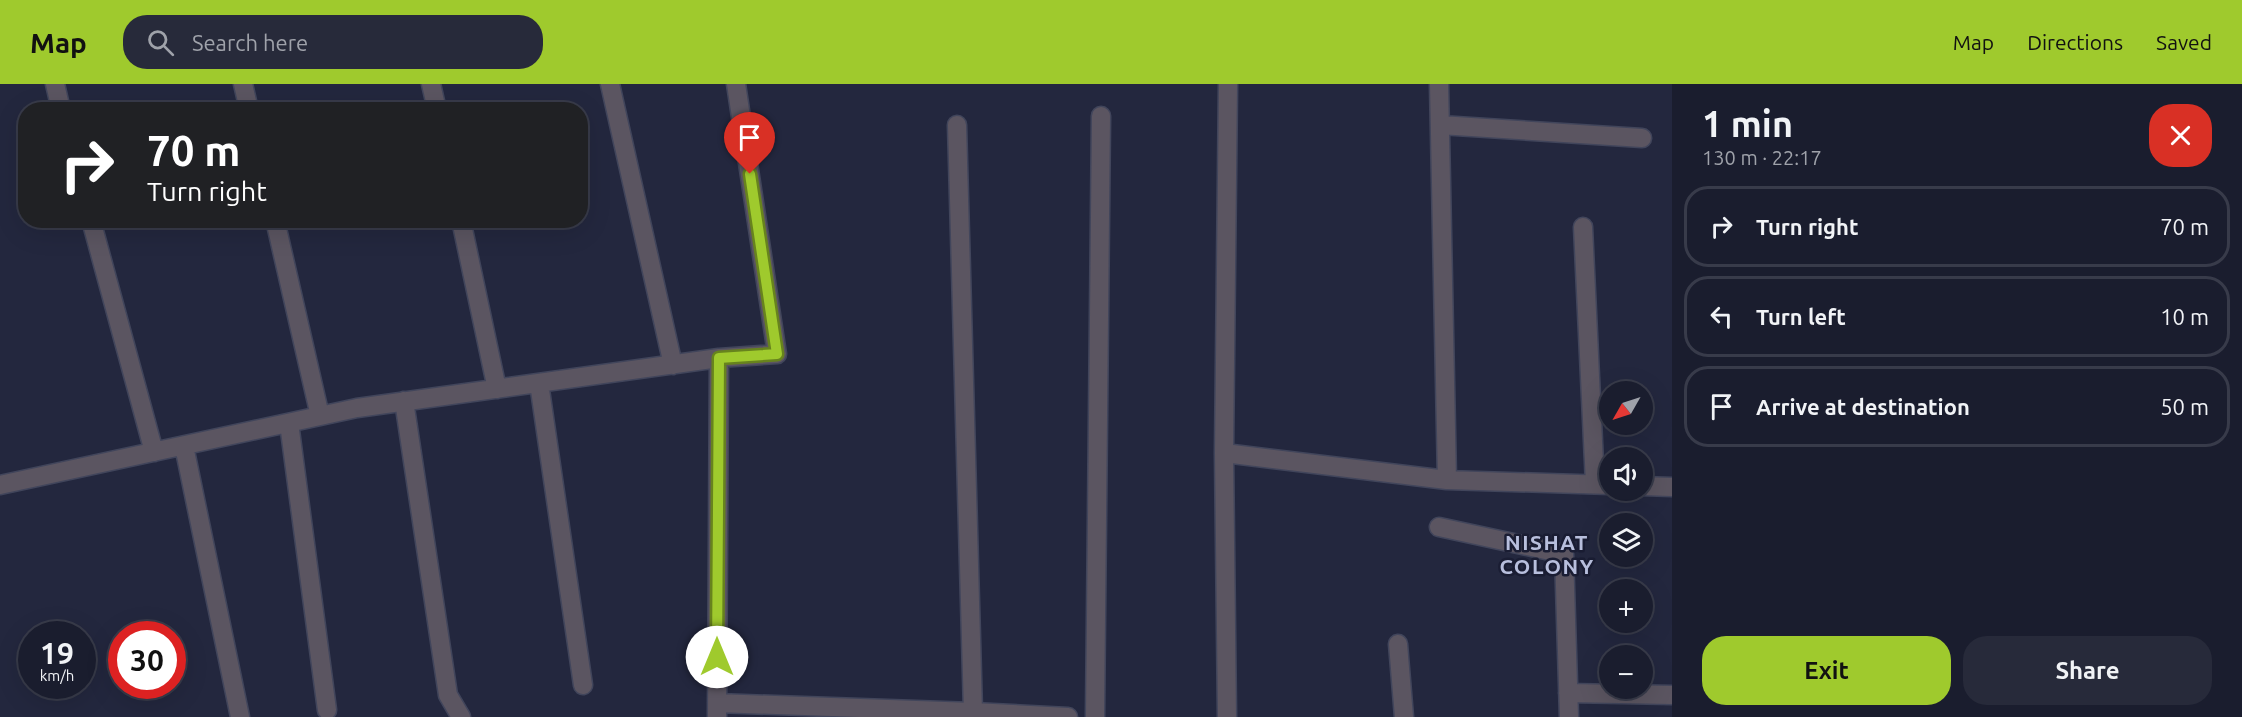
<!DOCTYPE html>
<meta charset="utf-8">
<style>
body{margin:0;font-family:Ubuntu,sans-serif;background:#272a3a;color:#f1f3f6;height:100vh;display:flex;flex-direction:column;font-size:22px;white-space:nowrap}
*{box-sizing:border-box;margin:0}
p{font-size:20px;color:#9fa2aa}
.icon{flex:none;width:33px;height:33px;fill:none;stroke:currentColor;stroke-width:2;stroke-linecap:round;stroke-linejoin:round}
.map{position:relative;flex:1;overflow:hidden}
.side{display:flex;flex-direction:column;background:#1a1d2e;width:570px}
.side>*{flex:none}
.hud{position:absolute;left:18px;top:18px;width:570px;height:126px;border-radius:24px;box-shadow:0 6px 24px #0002,0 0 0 2px #383b4a;background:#202124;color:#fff;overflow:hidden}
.needle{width:39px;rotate:231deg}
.fabs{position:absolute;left:1599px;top:297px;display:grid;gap:12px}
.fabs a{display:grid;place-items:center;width:54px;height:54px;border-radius:50%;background:#1a1d2e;box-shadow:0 6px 24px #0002,0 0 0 2px #383b4a;font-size:30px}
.speed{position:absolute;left:18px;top:537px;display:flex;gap:12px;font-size:30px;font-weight:700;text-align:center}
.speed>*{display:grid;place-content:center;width:78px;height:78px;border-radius:50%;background:#1a1d2e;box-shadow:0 6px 24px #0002,0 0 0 2px #383b4a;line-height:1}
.speed small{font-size:15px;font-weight:400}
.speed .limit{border:9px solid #d22;background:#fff;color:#111}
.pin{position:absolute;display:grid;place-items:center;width:51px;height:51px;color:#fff;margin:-62px -26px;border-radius:50% 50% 50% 0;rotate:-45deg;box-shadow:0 0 6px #0007}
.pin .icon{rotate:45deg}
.me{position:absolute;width:66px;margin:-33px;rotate:0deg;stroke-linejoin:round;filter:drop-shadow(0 0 4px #0008)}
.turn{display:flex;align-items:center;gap:21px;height:126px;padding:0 30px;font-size:27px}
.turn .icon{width:78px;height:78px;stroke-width:2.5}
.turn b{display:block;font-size:42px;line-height:51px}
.round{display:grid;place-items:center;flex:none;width:63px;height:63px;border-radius:24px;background:#272a3a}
.head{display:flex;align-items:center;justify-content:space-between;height:102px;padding:0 30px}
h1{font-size:36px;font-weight:700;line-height:45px}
.action{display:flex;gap:12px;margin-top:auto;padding:12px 30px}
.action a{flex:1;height:69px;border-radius:24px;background:#9fca2d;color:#111;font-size:24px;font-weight:700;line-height:69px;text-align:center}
.action a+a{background:#272a3a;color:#f1f3f6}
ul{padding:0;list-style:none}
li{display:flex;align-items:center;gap:18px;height:81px;margin:0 12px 9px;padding:0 18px;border:3px solid #383b4a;border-radius:24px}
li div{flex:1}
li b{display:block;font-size:22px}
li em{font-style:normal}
header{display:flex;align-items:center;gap:36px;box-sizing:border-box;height:84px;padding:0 30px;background:#9fca2d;color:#111}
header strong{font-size:28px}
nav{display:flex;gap:33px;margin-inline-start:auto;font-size:21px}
.search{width:420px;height:54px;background:#272a3a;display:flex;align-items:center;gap:15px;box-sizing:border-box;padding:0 21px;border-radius:24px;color:#9fa2aa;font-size:22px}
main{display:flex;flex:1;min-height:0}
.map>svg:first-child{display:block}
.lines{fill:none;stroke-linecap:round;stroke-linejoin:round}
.minor-casing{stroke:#41455b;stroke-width:21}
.minor{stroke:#5b5561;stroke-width:18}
.route-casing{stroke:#67831d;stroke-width:15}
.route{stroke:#9fca2d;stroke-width:10}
.labels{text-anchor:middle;stroke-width:5;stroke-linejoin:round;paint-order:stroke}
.district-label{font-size:21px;font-weight:bold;letter-spacing:1.5px;fill:#b8bfdd;stroke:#1a1d33}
</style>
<header>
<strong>Map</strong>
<div class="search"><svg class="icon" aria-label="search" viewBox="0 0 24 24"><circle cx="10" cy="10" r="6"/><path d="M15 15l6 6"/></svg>Search here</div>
<nav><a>Map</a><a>Directions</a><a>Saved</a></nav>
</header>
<main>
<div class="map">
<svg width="1672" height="633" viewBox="0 0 1672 633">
<rect width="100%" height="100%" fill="#23273e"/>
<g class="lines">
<g class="minor-casing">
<path id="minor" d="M55,0L61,26
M243,0L249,26
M431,0L437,26
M610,0L673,281
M1439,0L1447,396
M1440,41L1642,54
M91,136L154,368
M275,136L320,332
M461,136L497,305
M1583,143L1595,400
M539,299L583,601
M404,317L448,611L461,633
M289,339L327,626
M184,362L240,633
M1224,369L1447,396L1610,401
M0,401L357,324L719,274L777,270L736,0
M1642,402L1672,403
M1439,443L1564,470L1569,633
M1398,560L1404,633
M1568,609L1672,611
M717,619L973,628L957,41
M973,628L1068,633
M717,633L719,274
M1095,633L1101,32
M1227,633L1224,369L1228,0"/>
</g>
<use href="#minor" class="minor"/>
</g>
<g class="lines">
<g class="route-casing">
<path id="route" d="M717,573L719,274L777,270L750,90"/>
</g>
<use href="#route" class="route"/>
</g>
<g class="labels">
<g class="district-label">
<text x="1547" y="466">NISHAT<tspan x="1547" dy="24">COLONY</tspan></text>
</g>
</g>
</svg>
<div class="fabs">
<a><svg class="needle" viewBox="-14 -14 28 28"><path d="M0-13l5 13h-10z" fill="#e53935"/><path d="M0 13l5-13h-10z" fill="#9fa2aa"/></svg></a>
<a><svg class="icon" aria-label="sound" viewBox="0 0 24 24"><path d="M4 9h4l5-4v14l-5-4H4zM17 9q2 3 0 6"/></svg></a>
<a><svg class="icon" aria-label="layers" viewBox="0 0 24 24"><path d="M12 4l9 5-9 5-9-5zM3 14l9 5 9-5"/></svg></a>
<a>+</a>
<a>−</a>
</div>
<div class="speed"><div>19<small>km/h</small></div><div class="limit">30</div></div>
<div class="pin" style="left:750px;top:90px;background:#d93025"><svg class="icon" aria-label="arrive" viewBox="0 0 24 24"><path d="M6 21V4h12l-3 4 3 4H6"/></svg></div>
<svg class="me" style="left:717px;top:573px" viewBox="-20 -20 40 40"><circle r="19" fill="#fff"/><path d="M0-13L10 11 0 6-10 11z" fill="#9fca2d"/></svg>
<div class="hud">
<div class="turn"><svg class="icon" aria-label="right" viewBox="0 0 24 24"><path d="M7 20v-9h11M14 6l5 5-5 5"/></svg><div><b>70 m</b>Turn right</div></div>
</div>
</div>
<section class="side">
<div class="head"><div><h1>1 min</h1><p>130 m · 22:17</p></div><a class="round" style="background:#d93025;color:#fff"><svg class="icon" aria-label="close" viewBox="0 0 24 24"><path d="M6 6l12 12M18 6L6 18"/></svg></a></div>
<ul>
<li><svg class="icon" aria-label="right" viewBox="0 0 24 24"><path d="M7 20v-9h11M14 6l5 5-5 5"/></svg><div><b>Turn right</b></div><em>70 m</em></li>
<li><svg class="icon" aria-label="left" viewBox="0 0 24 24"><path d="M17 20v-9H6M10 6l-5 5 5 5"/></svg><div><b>Turn left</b></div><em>10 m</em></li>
<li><svg class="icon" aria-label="arrive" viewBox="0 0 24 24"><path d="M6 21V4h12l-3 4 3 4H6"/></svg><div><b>Arrive at destination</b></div><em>50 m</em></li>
</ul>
<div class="action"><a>Exit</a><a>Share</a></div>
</section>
</main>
